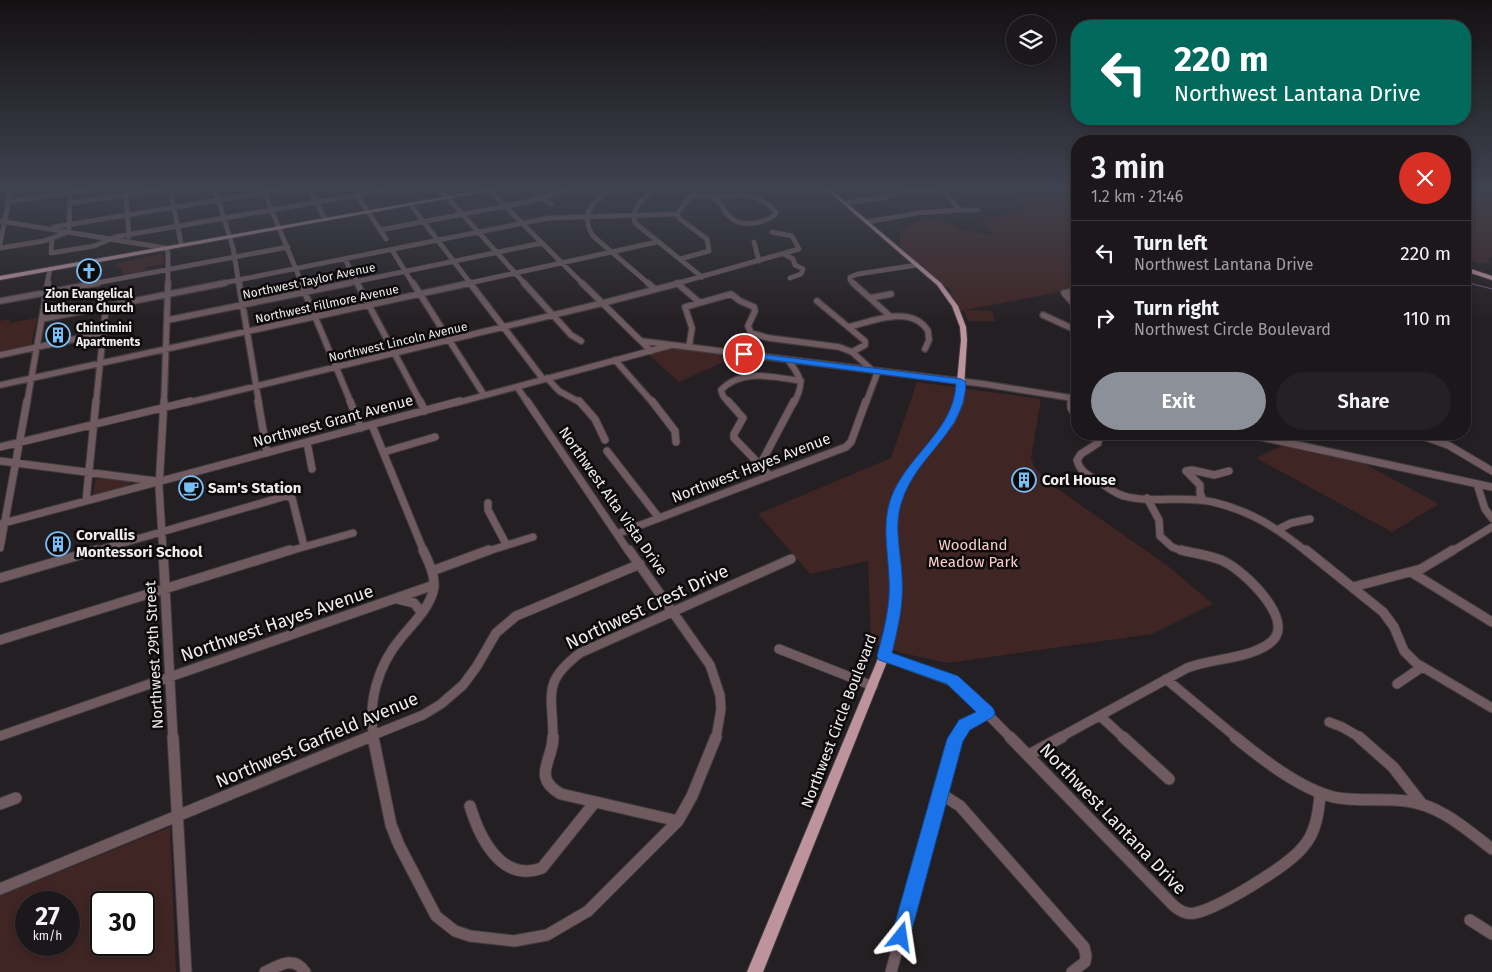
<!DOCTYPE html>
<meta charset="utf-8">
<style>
body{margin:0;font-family:"Fira Sans",sans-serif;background:#242023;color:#f1f3f6;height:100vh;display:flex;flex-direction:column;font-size:19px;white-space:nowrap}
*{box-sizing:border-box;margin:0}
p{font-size:16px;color:#a09fa2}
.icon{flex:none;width:28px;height:28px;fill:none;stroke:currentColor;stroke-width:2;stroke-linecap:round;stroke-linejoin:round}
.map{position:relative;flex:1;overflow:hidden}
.drawer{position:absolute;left:1071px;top:135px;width:400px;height:305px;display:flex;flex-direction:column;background:#1b171a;border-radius:20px;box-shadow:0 2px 8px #0003,0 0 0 1px #393639}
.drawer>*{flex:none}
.banner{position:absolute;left:1071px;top:20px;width:400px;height:105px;border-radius:20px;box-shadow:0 2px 8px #0003,0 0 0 1px #393639;background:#00695c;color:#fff;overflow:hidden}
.controls{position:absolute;left:1006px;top:15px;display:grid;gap:10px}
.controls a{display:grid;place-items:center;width:50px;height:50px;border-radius:50%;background:#1b171a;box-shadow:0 2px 8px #0003,0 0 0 1px #393639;font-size:25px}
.speed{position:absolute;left:15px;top:891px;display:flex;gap:10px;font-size:25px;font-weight:700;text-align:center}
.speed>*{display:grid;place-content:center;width:65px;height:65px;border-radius:50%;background:#1b171a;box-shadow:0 2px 8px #0003,0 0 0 1px #393639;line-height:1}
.speed small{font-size:12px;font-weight:400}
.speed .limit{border:2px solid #111;border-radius:8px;background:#fff;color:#111}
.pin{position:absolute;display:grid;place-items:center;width:42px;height:42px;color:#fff;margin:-21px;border:2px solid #fff;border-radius:50%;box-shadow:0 1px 5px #0007}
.me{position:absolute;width:55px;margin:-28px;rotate:15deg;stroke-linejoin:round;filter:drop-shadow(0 0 4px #0008)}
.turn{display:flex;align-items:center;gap:18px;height:105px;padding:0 20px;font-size:22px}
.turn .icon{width:65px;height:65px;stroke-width:2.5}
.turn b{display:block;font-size:35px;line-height:42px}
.round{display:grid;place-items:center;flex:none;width:52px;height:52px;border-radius:26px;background:#242023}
.summary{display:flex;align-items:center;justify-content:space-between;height:85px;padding:0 20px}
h1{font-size:30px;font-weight:600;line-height:38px}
.button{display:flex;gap:10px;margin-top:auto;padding:10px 20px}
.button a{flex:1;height:58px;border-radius:30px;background:#8c9099;color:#fff;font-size:20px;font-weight:600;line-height:58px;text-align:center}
.button a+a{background:#242023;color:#f1f3f6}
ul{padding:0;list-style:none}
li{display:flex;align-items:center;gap:15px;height:65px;padding:0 20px;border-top:1px solid #393639}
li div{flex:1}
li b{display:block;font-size:19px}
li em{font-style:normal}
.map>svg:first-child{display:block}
.green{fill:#3f2524;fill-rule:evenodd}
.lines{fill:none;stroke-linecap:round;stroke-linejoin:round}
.stream{stroke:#6f6086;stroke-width:1}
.minor-far4-casing{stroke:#403c3e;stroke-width:5.5}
.minor-far3-casing{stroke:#403c3e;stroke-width:8}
.minor-far2-casing{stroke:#403c3e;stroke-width:9}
.minor-far1-casing{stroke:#403c3e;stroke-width:11}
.minor-casing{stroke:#403c3e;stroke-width:13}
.major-casing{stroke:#403c3e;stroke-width:2}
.minor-far4{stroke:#6e5a5f;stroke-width:4.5}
.minor-far3{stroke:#6e5a5f;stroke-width:5.5}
.minor-far2{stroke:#6e5a5f;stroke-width:7}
.minor-far1{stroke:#6e5a5f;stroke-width:9}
.minor{stroke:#6e5a5f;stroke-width:11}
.major{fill:#bd949e;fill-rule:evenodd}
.route{fill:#1a73e8;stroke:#114b97}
.labels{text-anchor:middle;stroke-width:5;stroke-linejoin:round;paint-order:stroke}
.far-street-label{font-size:12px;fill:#efeced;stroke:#0c0a0b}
.far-poi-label{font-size:12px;font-weight:bold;fill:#efeced;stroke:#0c0a0b}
.street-label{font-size:15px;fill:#efeced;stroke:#0c0a0b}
.poi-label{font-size:15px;font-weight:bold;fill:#efeced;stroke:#0c0a0b;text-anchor:start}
.park-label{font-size:15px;fill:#fcccca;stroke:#0c0a0b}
.near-street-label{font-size:18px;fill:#efeced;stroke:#0c0a0b}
</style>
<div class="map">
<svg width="1492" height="972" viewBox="0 0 1492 972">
<rect width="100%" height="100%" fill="#241f22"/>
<path class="green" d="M855,189H879L894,192L886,195L885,193L873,192L870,194L873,198L857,200Z
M1010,189H1077V289L964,310L992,311L995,321H968L964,310L957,311L948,295L952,291L948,287H941L917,265L901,248C892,225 925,218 941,221C949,223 955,227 962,230C973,233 986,233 997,235L985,227L982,222L984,220L1022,211L1024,208L1013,196L1015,192Z
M1465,189L1492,191V257L1487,258L1491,263H1477L1465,258V233H1468L1467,228L1465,226Z
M162,254L165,264L145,267L146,272L123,277L122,269L115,266L117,263Z
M37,318L31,346L0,352V321L10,319L9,323Z
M671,347L739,355L679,382L648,354Z
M917,382L1041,399L1031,458L1035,468L1052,485L1168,566L1213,604L1152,634L948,663L902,653L871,642L868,561L810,574L758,514L891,458Z
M1284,445L1365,464L1439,504L1392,532L1256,458Z
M99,477L130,481L131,482L126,487L93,496L95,481Z
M170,827L176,972H0V896ZM26,902H69V945H26ZM101,902H144V945H101Z"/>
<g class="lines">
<path class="stream" d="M1465,282L1492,289"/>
<g class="minor-far4-casing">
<path id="minor-far4" d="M170,189L181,243
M215,189L233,248L239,284
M263,189L302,284
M309,189L325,219
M610,189C593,204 579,213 593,236L649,284
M653,189C643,199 631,208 635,223L702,277
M489,190L583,284
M534,191L551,204
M126,195L129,237
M357,195L386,239
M692,195L712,197
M742,195C756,196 767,202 776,212L775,215C762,224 739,229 727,214C722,207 721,201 712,197Z
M447,197L525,284
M8,202L95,189
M70,203L166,189
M845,203L882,198L901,192L952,189
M410,204L471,284
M960,210H978
M0,221L165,248L168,252V284
M867,222L918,213L960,210L941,189
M54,227L285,189
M69,229L70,199
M380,230L527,202L574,189
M49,239L52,240L51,253L94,246L115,237L393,189
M754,242L759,261
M0,244L11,189
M0,248L44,241L68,232
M392,250L413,284
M784,254L793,259L795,265L803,269L801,274L790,278
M345,259L358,284
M680,259L709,251L707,239L680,219L677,214L696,189
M47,284L50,269
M91,284L288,247
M218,284L549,218L677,214
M344,284L542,243
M465,284L657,242
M675,284L799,249L792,236L772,232
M854,284L850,280V277L858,274L917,265"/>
</g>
<g class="minor-far3-casing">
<path id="minor-far3" d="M239,283L259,403
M301,283L351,403
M357,283L421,403
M413,283L484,395
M470,283L543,379
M524,283L571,335L581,341
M582,283L651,351
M648,283L655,289
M677,283L699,302
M853,283L891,317
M1078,290L1064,293L1072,302L1078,304
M870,298L891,294
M0,301L98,283
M817,301L865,341V345L852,352
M1043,315L1078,331
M42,319L225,283
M168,320L350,283
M849,327C872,321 912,304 928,331L929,340L925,349
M641,341L984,384L1078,399
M689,347L692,328L685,307L731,294L740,301L754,307L755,311L748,326L751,333L769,338L839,347L852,352L872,370
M0,355L103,333
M615,360L653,403
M788,360C801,378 805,382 794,403
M547,378L559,391L581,403
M0,385L470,283
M517,387L528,403
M1071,398V403
M27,403L48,283
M96,403L106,306
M164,403L168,283
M186,403L603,303L680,283
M456,403L672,345
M729,403L723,396L721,390C742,368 774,377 801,381
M866,403L878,371"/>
</g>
<g class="minor-far2-casing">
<path id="minor-far2" d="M258,401L267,453
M350,401L361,428
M420,401L425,411
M527,401L629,552
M579,401L595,419L605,440
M652,401L675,431L676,442
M728,401L743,418L734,434V438L760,465
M1071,401V408L1078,419
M372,425L424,552
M1097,434L1099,438L1098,443L1081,454L1077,460C1080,472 1088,475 1098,481C1106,486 1115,494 1124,496C1151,504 1184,495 1213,502C1251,511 1277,528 1307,552
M1247,434L1492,487
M1417,434L1448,445L1492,471
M307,442L312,469
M0,447L191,401
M607,451L659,518
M384,452L435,437
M0,461L156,481
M769,475L760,465L794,401
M1477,484L1485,509L1492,518
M1147,498L1159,520L1160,536L1172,547L1185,552
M1203,500L1200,493V485L1186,471L1192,470L1214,475L1229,471
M86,501L96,401
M488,503V510L506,544
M0,524L460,401
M1279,529L1291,523L1310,519
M617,534L846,447L851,442L866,401
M0,548L27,401
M92,552L286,496L292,498L304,546
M163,552L159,487L164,401
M286,552L353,533
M485,552L533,537
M1451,552L1492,527"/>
</g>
<g class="minor-far1-casing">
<path id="minor-far1" d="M163,550L173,738
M629,550L710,665L720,695L721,709L716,738
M1306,550L1383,612L1394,627L1404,651L1416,663L1492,708
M432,571L489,550
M1411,572L1492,622
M0,578L97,550
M1353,587L1421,569L1453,550
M397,599L414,603L422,613
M0,640L290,550
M779,649L873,686
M884,656L957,683L1011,738
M1166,679L1237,738
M1397,684L1422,667
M1100,716L1124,738
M1329,722L1342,727L1361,738
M0,736L434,585
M366,738L423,715L441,704L463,685L477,666L496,633L516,616L640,564
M374,738C367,703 378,665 401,638C413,623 431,607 434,587C435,574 428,561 423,550
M553,738C553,694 541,683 580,653L791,559
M955,738L965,725L988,713
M1059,738L1187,668C1212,658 1251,659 1271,642C1297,621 1244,571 1225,562C1212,555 1195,554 1181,550"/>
</g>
<g class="minor-casing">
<path id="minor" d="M173,737L186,972
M373,737L391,825L399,845L436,916L455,931L470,936L514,941L547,935L588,911L678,821L692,796L716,737
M553,737C553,761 531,777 561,794L678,821
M1010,737L1174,906C1180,911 1187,915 1195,913C1219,908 1288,866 1303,847C1316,833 1319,812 1320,793
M1123,737L1169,779
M1235,737C1262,759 1299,788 1333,797C1357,802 1382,798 1406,801C1440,805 1466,829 1492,849
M1359,737L1393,767L1421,803
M1029,755L1062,737
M941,794L960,806L1084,947L1086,956L1085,962L1072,972
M0,804L16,798
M470,806C480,839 502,883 542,868L595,802
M0,889L369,737
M1470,920L1492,934
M265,972C280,965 294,955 305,972
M891,972L956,737"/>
</g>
<g class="major-casing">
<path id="major" d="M437,189H441L449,196L492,189H500L0,280V276L444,197Z
M826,189H830L941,283L958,306L966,327L967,340L963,403L954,423L913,474L899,502L897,529L901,578V607L892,649L763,972H747L882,649L891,607V578L887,529L891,502L905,473L947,420L955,403L961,340L960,327L952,306L937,285Z
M1465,267L1492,276V280L1465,271Z"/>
</g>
<use href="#minor-far4" class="minor-far4"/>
<use href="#minor-far3" class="minor-far3"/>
<use href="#minor-far2" class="minor-far2"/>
<use href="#minor-far1" class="minor-far1"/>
<use href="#minor" class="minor"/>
<use href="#major" class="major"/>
</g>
<linearGradient id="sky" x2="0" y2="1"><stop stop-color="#141113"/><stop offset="0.58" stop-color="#3f424f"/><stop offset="1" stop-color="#3f424f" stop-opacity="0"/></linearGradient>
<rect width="1492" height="325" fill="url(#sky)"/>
<path class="route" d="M744,352L961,379L966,382C965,433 917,454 902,501C893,525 901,552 902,577C904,604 898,627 892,653L958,676L993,708L995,713L993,717L970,730L963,741L910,937L908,943L901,946L894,943L891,937L947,739L959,720L976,712L947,684L879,660L877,656C884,630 891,605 889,577C888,552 882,525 890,501C904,457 954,432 956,384L741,356L739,354Z"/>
<defs>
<g id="church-ring" transform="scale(1.25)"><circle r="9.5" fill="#0c0a0b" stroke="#78bff7" stroke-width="1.5"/><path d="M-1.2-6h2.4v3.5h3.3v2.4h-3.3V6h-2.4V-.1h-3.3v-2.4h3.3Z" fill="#78bff7"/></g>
<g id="building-ring" transform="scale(1.25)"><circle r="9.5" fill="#0c0a0b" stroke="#78bff7" stroke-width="1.5"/><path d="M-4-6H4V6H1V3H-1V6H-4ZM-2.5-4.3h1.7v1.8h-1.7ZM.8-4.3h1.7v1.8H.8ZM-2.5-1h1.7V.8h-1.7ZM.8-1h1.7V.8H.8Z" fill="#78bff7"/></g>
<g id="cafe-ring" transform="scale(1.25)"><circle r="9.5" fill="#0c0a0b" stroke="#78bff7" stroke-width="1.5"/><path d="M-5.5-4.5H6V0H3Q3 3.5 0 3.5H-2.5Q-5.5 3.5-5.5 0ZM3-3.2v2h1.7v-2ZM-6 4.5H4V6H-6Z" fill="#78bff7"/></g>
</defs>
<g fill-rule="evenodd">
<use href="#church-ring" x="89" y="271"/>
<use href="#building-ring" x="58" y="335"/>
<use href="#building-ring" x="1024" y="480"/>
<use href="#cafe-ring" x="191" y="488"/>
<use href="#building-ring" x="58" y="544"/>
</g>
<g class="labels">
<g class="far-street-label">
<text transform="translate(309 281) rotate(-12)" y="4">Northwest Taylor Avenue</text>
<text transform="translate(327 304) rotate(-12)" y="4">Northwest Fillmore Avenue</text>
<text transform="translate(398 342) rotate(-13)" y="4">Northwest Lincoln Avenue</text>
</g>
<g class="far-poi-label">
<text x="89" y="298">Zion Evangelical<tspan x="89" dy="14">Lutheran Church</tspan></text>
<text x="76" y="332" text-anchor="start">Chintimini<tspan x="76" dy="14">Apartments</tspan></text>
</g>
<g class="street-label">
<text transform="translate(333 421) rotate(-15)" y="5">Northwest Grant Avenue</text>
<text transform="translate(751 468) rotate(-21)" y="5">Northwest Hayes Avenue</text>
<text transform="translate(613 501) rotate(55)" y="5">Northwest Alta Vista Drive</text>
<text transform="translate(154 655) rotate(-93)" y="5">Northwest 29th Street</text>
<text transform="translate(839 721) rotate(-69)" y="5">Northwest Circle Boulevard</text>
</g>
<g class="poi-label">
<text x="1042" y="485">Corl House</text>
<text x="208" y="493">Sam's Station</text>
<text x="76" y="540">Corvallis<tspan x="76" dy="17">Montessori School</tspan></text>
</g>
<g class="park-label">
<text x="973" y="550">Woodland<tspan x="973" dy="17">Meadow Park</tspan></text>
</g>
<g class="near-street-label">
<text transform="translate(647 607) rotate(-25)" y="6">Northwest Crest Drive</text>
<text transform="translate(277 623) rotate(-19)" y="6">Northwest Hayes Avenue</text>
<text transform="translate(317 740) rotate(-23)" y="6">Northwest Garfield Avenue</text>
<text transform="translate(1113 819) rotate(46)" y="6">Northwest Lantana Drive</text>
</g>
</g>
</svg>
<div class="controls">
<a><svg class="icon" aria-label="layers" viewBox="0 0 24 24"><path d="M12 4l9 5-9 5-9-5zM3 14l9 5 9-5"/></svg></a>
</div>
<div class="speed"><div>27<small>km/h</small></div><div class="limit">30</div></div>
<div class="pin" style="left:744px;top:354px;background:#d93025"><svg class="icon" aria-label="arrive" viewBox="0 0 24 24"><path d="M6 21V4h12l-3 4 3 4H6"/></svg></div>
<svg class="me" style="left:901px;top:937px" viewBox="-20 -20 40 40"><path d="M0-17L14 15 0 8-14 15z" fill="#1a73e8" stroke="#fff" stroke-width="4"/></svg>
<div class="banner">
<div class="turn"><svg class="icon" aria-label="left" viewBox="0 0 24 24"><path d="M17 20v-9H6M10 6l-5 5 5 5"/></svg><div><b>220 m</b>Northwest Lantana Drive</div></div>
</div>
<section class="drawer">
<div class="summary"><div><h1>3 min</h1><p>1.2 km · 21:46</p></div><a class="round" style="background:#d93025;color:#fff"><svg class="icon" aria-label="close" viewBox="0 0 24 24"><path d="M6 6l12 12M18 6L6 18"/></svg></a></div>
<ul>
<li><svg class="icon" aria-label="left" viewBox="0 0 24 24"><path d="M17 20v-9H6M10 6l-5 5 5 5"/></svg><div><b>Turn left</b><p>Northwest Lantana Drive</p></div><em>220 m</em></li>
<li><svg class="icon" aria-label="right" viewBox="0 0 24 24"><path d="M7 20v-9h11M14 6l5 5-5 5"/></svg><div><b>Turn right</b><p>Northwest Circle Boulevard</p></div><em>110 m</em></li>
</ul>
<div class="button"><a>Exit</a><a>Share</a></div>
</section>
</div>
